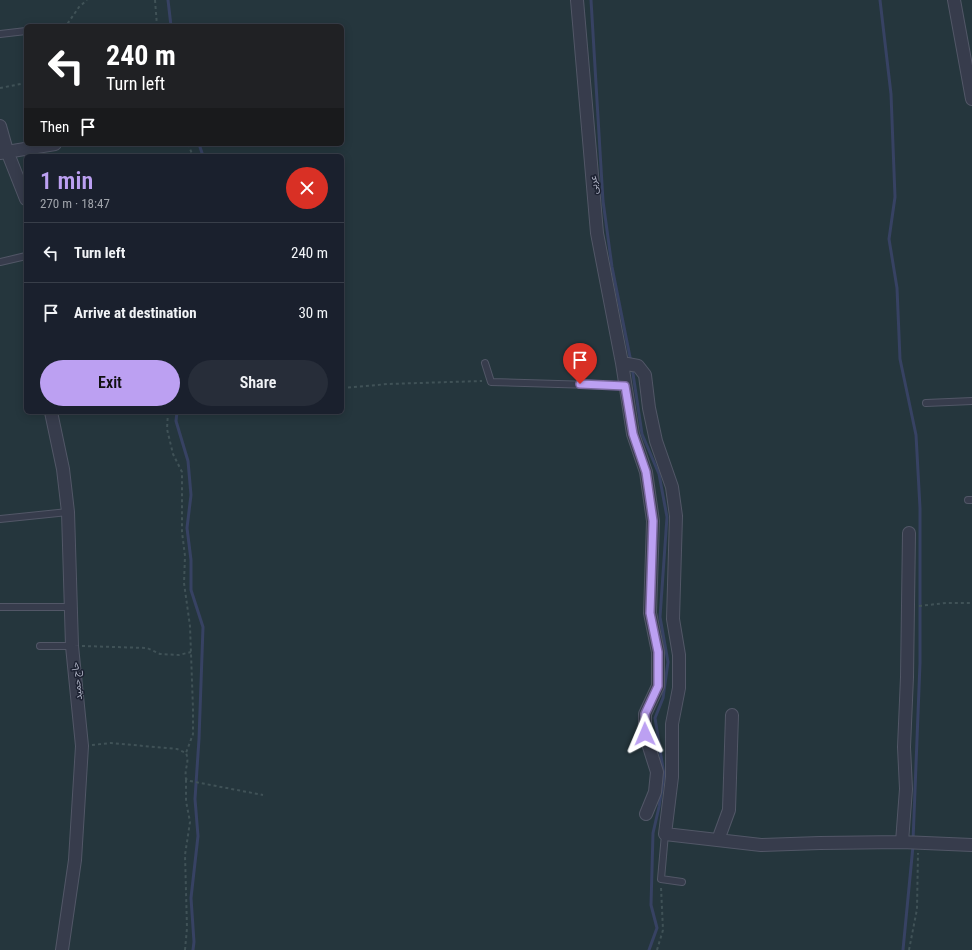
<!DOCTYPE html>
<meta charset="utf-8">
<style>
body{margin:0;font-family:"Roboto Condensed","Noto Sans Arabic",sans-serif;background:#272d39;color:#f1f3f6;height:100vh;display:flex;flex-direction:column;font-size:15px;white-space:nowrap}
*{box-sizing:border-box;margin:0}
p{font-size:13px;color:#9fa3aa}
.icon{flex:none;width:22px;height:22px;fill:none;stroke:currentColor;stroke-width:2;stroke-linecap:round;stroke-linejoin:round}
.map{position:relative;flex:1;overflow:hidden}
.side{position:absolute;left:24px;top:154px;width:320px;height:260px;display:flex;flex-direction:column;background:#1a202d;border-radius:6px;box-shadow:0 2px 10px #0003,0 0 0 1px #383e49}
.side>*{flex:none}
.banner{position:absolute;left:24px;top:24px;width:320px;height:122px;border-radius:6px;box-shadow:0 2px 10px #0003,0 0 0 1px #383e49;background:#202124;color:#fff;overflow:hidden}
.pin{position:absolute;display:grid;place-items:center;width:34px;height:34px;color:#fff;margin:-41px -17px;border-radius:50% 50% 50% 0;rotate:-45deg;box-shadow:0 0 4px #0007}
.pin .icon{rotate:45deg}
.me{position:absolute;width:44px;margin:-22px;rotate:359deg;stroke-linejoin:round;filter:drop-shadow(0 0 3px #0008)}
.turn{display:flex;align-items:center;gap:14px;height:84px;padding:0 16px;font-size:18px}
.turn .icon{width:52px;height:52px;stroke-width:2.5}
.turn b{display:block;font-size:28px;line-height:34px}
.then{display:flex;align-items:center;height:38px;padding:0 16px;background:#0003;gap:8px;font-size:15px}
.round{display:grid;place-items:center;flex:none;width:42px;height:42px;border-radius:21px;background:#272d39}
.head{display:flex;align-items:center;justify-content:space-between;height:68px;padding:0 16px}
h1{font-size:24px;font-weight:600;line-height:30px;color:#bca0f2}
.button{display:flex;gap:8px;margin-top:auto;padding:8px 16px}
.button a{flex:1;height:46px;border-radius:24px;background:#bca0f2;color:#111;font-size:16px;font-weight:600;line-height:46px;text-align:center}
.button a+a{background:#272d39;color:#f1f3f6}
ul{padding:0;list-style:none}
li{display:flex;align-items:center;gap:12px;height:60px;padding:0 16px;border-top:1px solid #383e49}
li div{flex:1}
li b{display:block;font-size:15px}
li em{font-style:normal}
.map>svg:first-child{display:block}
.green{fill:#25363d;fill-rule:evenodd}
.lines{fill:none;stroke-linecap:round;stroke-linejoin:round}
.stream{stroke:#374263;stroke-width:3}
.service-casing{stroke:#525767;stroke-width:8}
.minor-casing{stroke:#525767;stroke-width:14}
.path{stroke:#405257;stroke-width:2;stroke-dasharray:3 3;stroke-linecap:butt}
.service{stroke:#373c4c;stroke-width:6}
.minor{stroke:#373c4c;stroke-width:12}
.route-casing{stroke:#7a689d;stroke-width:10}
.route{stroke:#bca0f2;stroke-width:7}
.labels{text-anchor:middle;stroke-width:3;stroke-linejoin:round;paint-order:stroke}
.street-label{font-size:10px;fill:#b3b7c8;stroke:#1c2131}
</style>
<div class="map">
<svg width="972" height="950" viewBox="0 0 972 950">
<rect width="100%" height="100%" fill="#232a3c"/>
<path class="green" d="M0,0H972V950H0ZM26,26H342V144H26ZM26,156H342V412H26Z"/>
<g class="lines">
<path class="stream" d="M168,0L171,26
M591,0L603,201L612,267L631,362
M880,0L891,94L895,197L889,239L897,288L900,359L916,435L920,508V663L913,841
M199,144L203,156
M632,367L642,434L659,474L667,517L660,617L668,662L663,698L655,718L664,775L659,807L653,833L651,905L657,928L649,950
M177,412L176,421L188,461L191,495L187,528L191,560V590L203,627L199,739L195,799L198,836L191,898L194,942L193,950
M903,950L913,846"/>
<g class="service-casing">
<path id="service" d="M0,34L26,31
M0,262L26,256
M485,363L491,382L625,386
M926,403L972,401
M968,500H972
M0,519L68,512
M0,607H72
M40,646H72
M665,834L661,879L682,882"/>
</g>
<g class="minor-casing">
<path id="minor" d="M577,0L597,233L622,363L638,366L645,375L649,408L656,441L672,487L676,516L673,619L679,655V688L672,724V777L665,834L761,845L820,843L902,842L972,845
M954,0L972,99
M0,126L7,151L26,199
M0,153L55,144
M622,363L633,434L646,472L653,521L650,613L658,652V686L645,714V734L657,772L655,792L646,814
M51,412L63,469L68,512L72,646L82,746L75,860L62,950
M718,840L729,810L732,715
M902,842L906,789L904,747L907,677L909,533"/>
</g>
<path class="path" d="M155,0L157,26
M62,26L68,23L79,7L87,0
M0,88L26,83
M188,144L193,156
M342,388L388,384L482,381
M168,412L167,429L173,454L182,472V532L185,556L184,583L190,626L193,709V734L186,753
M919,606L946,603H972
M82,646L147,648L160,654L179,655L191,652
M92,745L111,743L177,749L186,753C190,763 184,768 186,779L190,781L263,795
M185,950L187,928L185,855L190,822L186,801V779
M657,950L663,930L661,887
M909,950L917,909L918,853"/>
<use href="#service" class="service"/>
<use href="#minor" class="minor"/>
</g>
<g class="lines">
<g class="route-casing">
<path id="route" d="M580,384L625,386L633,434L646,472L653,521L650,613L658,652V686L645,714V734"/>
</g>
<use href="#route" class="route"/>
</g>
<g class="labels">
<g class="street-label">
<text transform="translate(593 185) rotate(-95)" y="4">عربی</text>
<text transform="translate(76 681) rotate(-96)" y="4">حاج حمید</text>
</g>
</g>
</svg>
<div class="pin" style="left:580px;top:384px;background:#d93025"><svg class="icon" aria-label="arrive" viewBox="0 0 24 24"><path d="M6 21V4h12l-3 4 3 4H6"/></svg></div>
<svg class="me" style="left:645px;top:734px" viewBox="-20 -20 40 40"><path d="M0-17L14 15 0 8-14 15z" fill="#bca0f2" stroke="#fff" stroke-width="4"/></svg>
<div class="banner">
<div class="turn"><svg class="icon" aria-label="left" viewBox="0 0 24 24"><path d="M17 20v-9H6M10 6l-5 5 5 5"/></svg><div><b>240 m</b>Turn left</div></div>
<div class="then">Then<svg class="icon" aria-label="arrive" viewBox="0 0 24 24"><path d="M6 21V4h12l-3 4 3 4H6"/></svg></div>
</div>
<section class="side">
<div class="head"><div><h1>1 min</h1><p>270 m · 18:47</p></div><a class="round" style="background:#d93025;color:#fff"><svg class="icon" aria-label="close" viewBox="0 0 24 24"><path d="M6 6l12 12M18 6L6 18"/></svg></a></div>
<ul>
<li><svg class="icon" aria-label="left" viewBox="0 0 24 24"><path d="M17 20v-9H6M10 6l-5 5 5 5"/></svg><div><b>Turn left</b></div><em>240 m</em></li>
<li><svg class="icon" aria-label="arrive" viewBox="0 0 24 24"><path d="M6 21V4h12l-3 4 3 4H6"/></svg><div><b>Arrive at destination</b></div><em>30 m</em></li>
</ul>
<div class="button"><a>Exit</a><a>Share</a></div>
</section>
</div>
